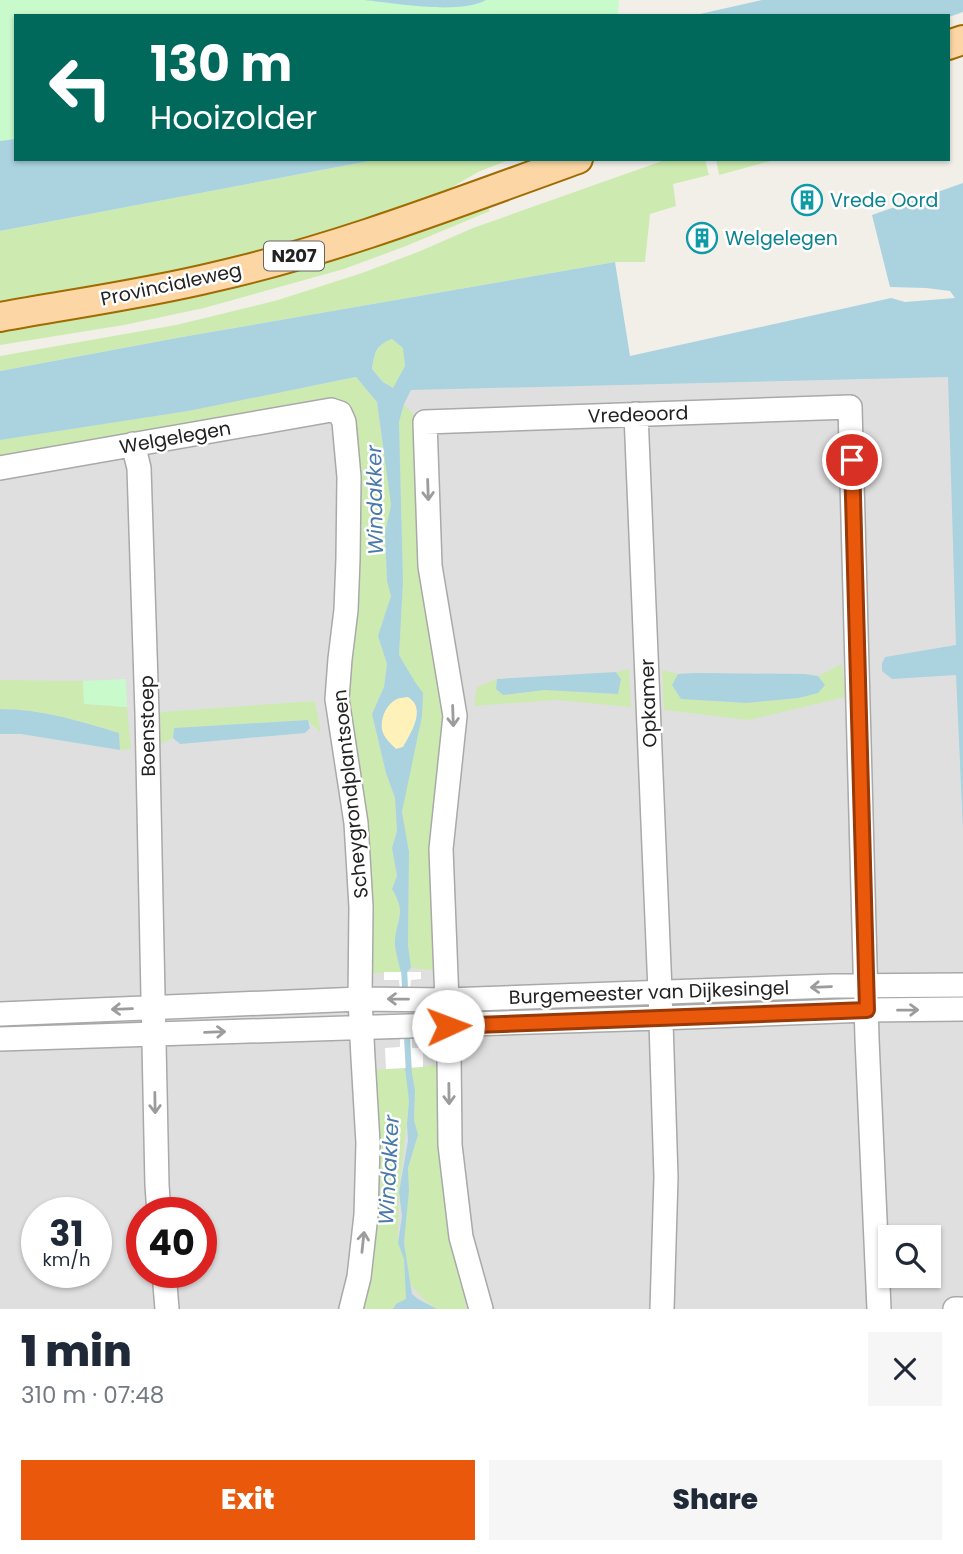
<!DOCTYPE html>
<meta charset="utf-8">
<style>
body{margin:0;font-family:Poppins,sans-serif;background:#f6f6f7;color:#1f2937;height:100vh;display:flex;flex-direction:column;font-size:26px;white-space:nowrap}
*{box-sizing:border-box;margin:0}
p{font-size:23px;color:#747a83}
.icon{flex:none;width:38px;height:38px;fill:none;stroke:currentColor;stroke-width:2;stroke-linecap:round;stroke-linejoin:round}
.map{position:relative;height:1309px;overflow:hidden}
.side{display:flex;flex-direction:column;background:#fff;flex:1}
.side>*{flex:none}
.guide{position:absolute;left:14px;top:14px;width:936px;height:147px;border-radius:0px;box-shadow:0 2px 5px #0004;background:#00695c;color:#fff;overflow:hidden}
.tools{position:absolute;left:878px;top:1225px;display:grid;gap:14px}
.tools a{display:grid;place-items:center;width:63px;height:63px;border-radius:0px;background:#fff;box-shadow:0 2px 5px #0004;font-size:35px}
.speed{position:absolute;left:21px;top:1197px;display:flex;gap:14px;font-size:35px;font-weight:700;text-align:center}
.speed>*{display:grid;place-content:center;width:91px;height:91px;border-radius:50%;background:#fff;box-shadow:0 2px 5px #0004;line-height:1}
.speed small{font-size:18px;font-weight:400}
.speed .limit{border:10px solid #d22;background:#fff;color:#111}
.pin{position:absolute;display:grid;place-items:center;width:60px;height:60px;color:#fff;margin:-30px;border:4px solid #fff;border-radius:50%;box-shadow:0 2px 7px #0007}
.me{position:absolute;width:77px;margin:-38px;rotate:88deg;stroke-linejoin:round;filter:drop-shadow(0 0 5px #0008)}
.turn{display:flex;align-items:center;gap:24px;height:147px;padding:0 21px;font-size:32px}
.turn .icon{width:91px;height:91px;stroke-width:2.5}
.turn b{display:block;font-size:49px;line-height:60px}
.round{display:grid;place-items:center;flex:none;width:74px;height:74px;border-radius:0px;background:#f6f6f7}
.head{display:flex;align-items:center;justify-content:space-between;height:119px;padding:0 21px}
h1{font-size:42px;font-weight:800;line-height:52px}
.primary-button{display:flex;gap:14px;margin-top:auto;padding:14px 21px}
.primary-button a{flex:1;height:80px;border-radius:0px;background:#ea580c;color:#fff;font-size:28px;font-weight:800;line-height:80px;text-align:center}
.primary-button a+a{background:#f6f6f7;color:#1f2937}
.map>svg:first-child{display:block}
.residential{fill:#e0dfdf;fill-rule:evenodd}
.grass{fill:#cdebb0}
.sand{fill:#fff1ba}
.park{fill:#c8facc}
.water{fill:#aad3df;fill-rule:evenodd}
.pier{fill:#fff}
.lines{fill:none;stroke-linecap:round;stroke-linejoin:round}
.stream{stroke:#aad3df;stroke-width:6}
.minor-casing{stroke:#a9a9a9;stroke-width:26}
.major-casing{stroke:#a06b00;stroke-width:32}
.minor{stroke:#fff;stroke-width:23}
.major{stroke:#fcd6a4;stroke-width:28}
.oneway{stroke:#9c9c9c}
.route-casing{stroke:#983908;stroke-width:18}
.route{stroke:#ea580c;stroke-width:12}
.labels{text-anchor:middle;stroke-width:5;stroke-linejoin:round;paint-order:stroke}
.shield{fill:#fff;stroke:#646464;stroke-width:2}
.shield-label{font-size:18px;font-weight:bold;fill:#222}
.culture-label{font-size:19px;fill:#0d838f;stroke:#fff;text-anchor:start}
.street-label{font-size:19px;fill:#222;stroke:#fff}
.water-label{font-size:21px;font-style:italic;fill:#4a7aab;stroke:#fff}
</style>
<div class="map">
<svg width="963" height="1309" viewBox="0 0 963 1309">
<rect width="100%" height="100%" fill="#f2efe9"/>
<path class="residential" d="M963,331V1309H0V401L633,373ZM37,1213H96V1272H37ZM142,1213H201V1272H142ZM891,1237H929V1276H891Z"/>
<path class="grass" d="M380,159H511L478,172L432,199L317,237L261,253L160,275L0,303V231Z
M705,159L709,175L673,184L676,206L650,214L645,262H615L182,337L0,371V356L176,325L278,300L362,273L418,252L473,228L665,160Z
M716,159H778L719,175Z
M486,205L490,211L406,246L344,269L204,308L124,325L0,345V328Z
M392,339L404,348L405,366L394,388L383,382L372,369C375,352 375,346 392,339Z
M356,377L377,402L391,505L385,533L387,581L391,596L378,636L387,664L384,687L372,714L386,773L395,798L397,831L392,848L397,876L392,889C406,913 398,915 395,939C394,949 399,963 401,973H372L370,878L342,697L349,413L0,459V440L188,411Z
M404,404L421,423L450,720L438,971L411,968L408,945L409,852L402,812L423,694L415,683L399,655L403,582L399,422Z
M842,664L845,697L749,720L664,710L662,670L678,674L672,685L681,699L747,703L799,698L825,685L818,676Z
M629,669L631,707L556,700L474,706L477,687L497,679L496,689L504,695L544,690L618,694L621,679L616,672Z
M0,680L83,681L84,704L127,707L131,749L120,750L119,733C80,721 41,709 0,709Z
M315,701L321,733L307,720L174,728L173,738L161,744L160,712Z
M440,1064L452,1220L466,1309H437L425,1301L410,1284L404,1243L409,1191L408,1168L418,1136L414,1120L415,1090L411,1068Z
M405,1068L409,1101L399,1192L398,1242L404,1259L406,1300L396,1304L393,1309H357L372,1070Z"/>
<path class="sand" d="M408,697C427,708 411,733 403,747L396,749C391,744 384,738 382,730C380,719 386,704 397,699C397,698 408,697 408,697Z"/>
<path class="park" d="M0,0H619L618,16H16V142L0,145Z
M126,679L127,707L84,704L83,681Z"/>
<path class="water" d="M364,0H486C459,15 395,3 364,0Z
M762,0H963V12L949,17L691,16Z
M16,139V159H380L0,231V141Z
M963,183V830L956,675L892,679L882,671V663L885,657L956,645L948,377L411,390L404,404L399,422L403,582L399,655L415,682L423,693L422,716L402,812L409,852L408,945L411,968L407,972L401,973C399,963 394,949 395,939C398,915 406,913 392,889L397,876L392,848L397,831L395,798L386,773L372,714L384,687L387,664L378,636L391,596L387,581L385,533L391,505L377,402L356,377L188,411L0,440V371L182,337L615,262L630,356L891,298L905,302L955,298L950,291L926,288L890,287L872,215ZM392,339L403,348L405,366L393,388L383,382L372,369C375,352 375,346 392,339ZM408,697C427,708 411,733 403,747L396,749C391,744 384,738 382,730C380,719 386,704 397,699C397,698 408,697 408,697Z
M616,672L621,679L618,694L544,690L503,695L496,689L497,679Z
M695,673L805,674L818,676L825,685L818,693L799,698L747,703L681,699L672,685L678,674Z
M0,709C41,709 80,721 119,733L120,750L21,734H0Z
M308,720L310,728L305,733L180,744L173,738L174,728Z
M405,1068H411L415,1090L414,1120L418,1135L408,1168L409,1191L404,1243L412,1294L418,1299L437,1309H393L396,1304L406,1299L404,1259L398,1243L402,1216L399,1192L408,1141L407,1124L409,1101Z"/>
<path class="pier" d="M384,972H421V979L411,980L410,990H400L399,980H384Z
M412,1037V1048H423V1067L386,1069L385,1048L400,1047V1038Z"/>
<g class="lines">
<path class="stream" d="M404,966L405,989
M407,1037L409,1074"/>
<g class="minor-casing">
<path id="minor" d="M636,414L660,991L666,1177L662,1309
M133,444L139,468L147,713L157,1185L159,1213
M0,468L331,410L340,413L344,422L349,477L348,559L346,610L340,659L337,699L356,823L361,907L360,999L363,1058L368,1143L366,1215L359,1277L351,1309
M0,1014L360,999L447,1000L834,986L963,985
M0,1039L660,1018L867,1010L963,1009
M164,1272L167,1309
M481,1309L461,1237L450,1145L449,1053L441,849L455,716L430,566L425,422L850,407L867,1039L879,1309
M955,1309H961"/>
</g>
<g class="major-casing">
<path id="major" d="M948,45L963,40
M0,317C71,304 144,294 214,277C338,249 458,202 578,159"/>
</g>
<use href="#minor" class="minor"/>
<use href="#major" class="major"/>
</g>
<defs><path id="oneway-shaft" d="M-6 0H5M1.5-3L5.5 0L1.5 3" fill="none" stroke-width="1.6" stroke-linecap="round" stroke-linejoin="round" transform="scale(1.75)"/></defs>
<g class="oneway">
<use href="#oneway-shaft" transform="translate(428 490) rotate(88)"/>
<use href="#oneway-shaft" transform="translate(453 716) rotate(88)"/>
<use href="#oneway-shaft" transform="translate(821 987) rotate(178)"/>
<use href="#oneway-shaft" transform="translate(398 999) rotate(-179)"/>
<use href="#oneway-shaft" transform="translate(122 1009) rotate(178)"/>
<use href="#oneway-shaft" transform="translate(908 1010) rotate(-1)"/>
<use href="#oneway-shaft" transform="translate(215 1032) rotate(-2)"/>
<use href="#oneway-shaft" transform="translate(449 1094) rotate(89)"/>
<use href="#oneway-shaft" transform="translate(155 1103) rotate(89)"/>
<use href="#oneway-shaft" transform="translate(363 1242) rotate(-84)"/>
</g>
<g class="lines">
<g class="route-casing">
<path id="route" d="M448,1026L867,1010L852,460"/>
</g>
<use href="#route" class="route"/>
</g>
<defs>
<g id="building-ring" transform="scale(1.575)"><circle r="9.5" fill="#fff" stroke="#0f9aa8" stroke-width="1.5"/><path d="M-4-6H4V6H1V3H-1V6H-4ZM-2.5-4.3h1.7v1.8h-1.7ZM.8-4.3h1.7v1.8H.8ZM-2.5-1h1.7V.8h-1.7ZM.8-1h1.7V.8H.8Z" fill="#0f9aa8"/></g>
</defs>
<g fill-rule="evenodd">
<use href="#building-ring" x="807" y="200"/>
<use href="#building-ring" x="702" y="238"/>
</g>
<g class="labels">
<rect class="shield" x="264" y="241.5" width="60" height="29" rx="5"/>
<g class="shield-label">
<text x="294" y="262">N207</text>
</g>
<g class="culture-label">
<text x="830" y="207">Vrede Oord</text>
<text x="725" y="245">Welgelegen</text>
</g>
<g class="street-label">
<text transform="translate(171 284) rotate(-12)" y="7">Provincialeweg</text>
<text transform="translate(638 414) rotate(-2)" y="7">Vredeoord</text>
<text transform="translate(175 437) rotate(-10)" y="7">Welgelegen</text>
<text transform="translate(648 703) rotate(-92)" y="7">Opkamer</text>
<text transform="translate(147 726) rotate(-91)" y="7">Boenstoep</text>
<text transform="translate(350 794) rotate(-96)" y="7">Scheygrondplantsoen</text>
<text transform="translate(649 992) rotate(-2)" y="7">Burgemeester van Dijkesingel</text>
</g>
<g class="water-label">
<text transform="translate(375 500) rotate(-91)" y="7">Windakker</text>
<text transform="translate(389 1170) rotate(-87)" y="7">Windakker</text>
</g>
</g>
</svg>
<div class="tools">
<a><svg class="icon" aria-label="search" viewBox="0 0 24 24"><circle cx="10" cy="10" r="6"/><path d="M15 15l6 6"/></svg></a>
</div>
<div class="speed"><div>31<small>km/h</small></div><div class="limit">40</div></div>
<div class="pin" style="left:852px;top:460px;background:#d93025"><svg class="icon" aria-label="arrive" viewBox="0 0 24 24"><path d="M6 21V4h12l-3 4 3 4H6"/></svg></div>
<svg class="me" style="left:448px;top:1026px" viewBox="-20 -20 40 40"><circle r="19" fill="#fff"/><path d="M0-13L10 11 0 6-10 11z" fill="#ea580c"/></svg>
<div class="guide">
<div class="turn"><svg class="icon" aria-label="left" viewBox="0 0 24 24"><path d="M17 20v-9H6M10 6l-5 5 5 5"/></svg><div><b>130 m</b>Hooizolder</div></div>
</div>
</div>
<section class="side">
<div class="head"><div><h1>1 min</h1><p>310 m · 07:48</p></div><a class="round"><svg class="icon" aria-label="close" viewBox="0 0 24 24"><path d="M6 6l12 12M18 6L6 18"/></svg></a></div>
<div class="primary-button"><a>Exit</a><a>Share</a></div>
</section>
